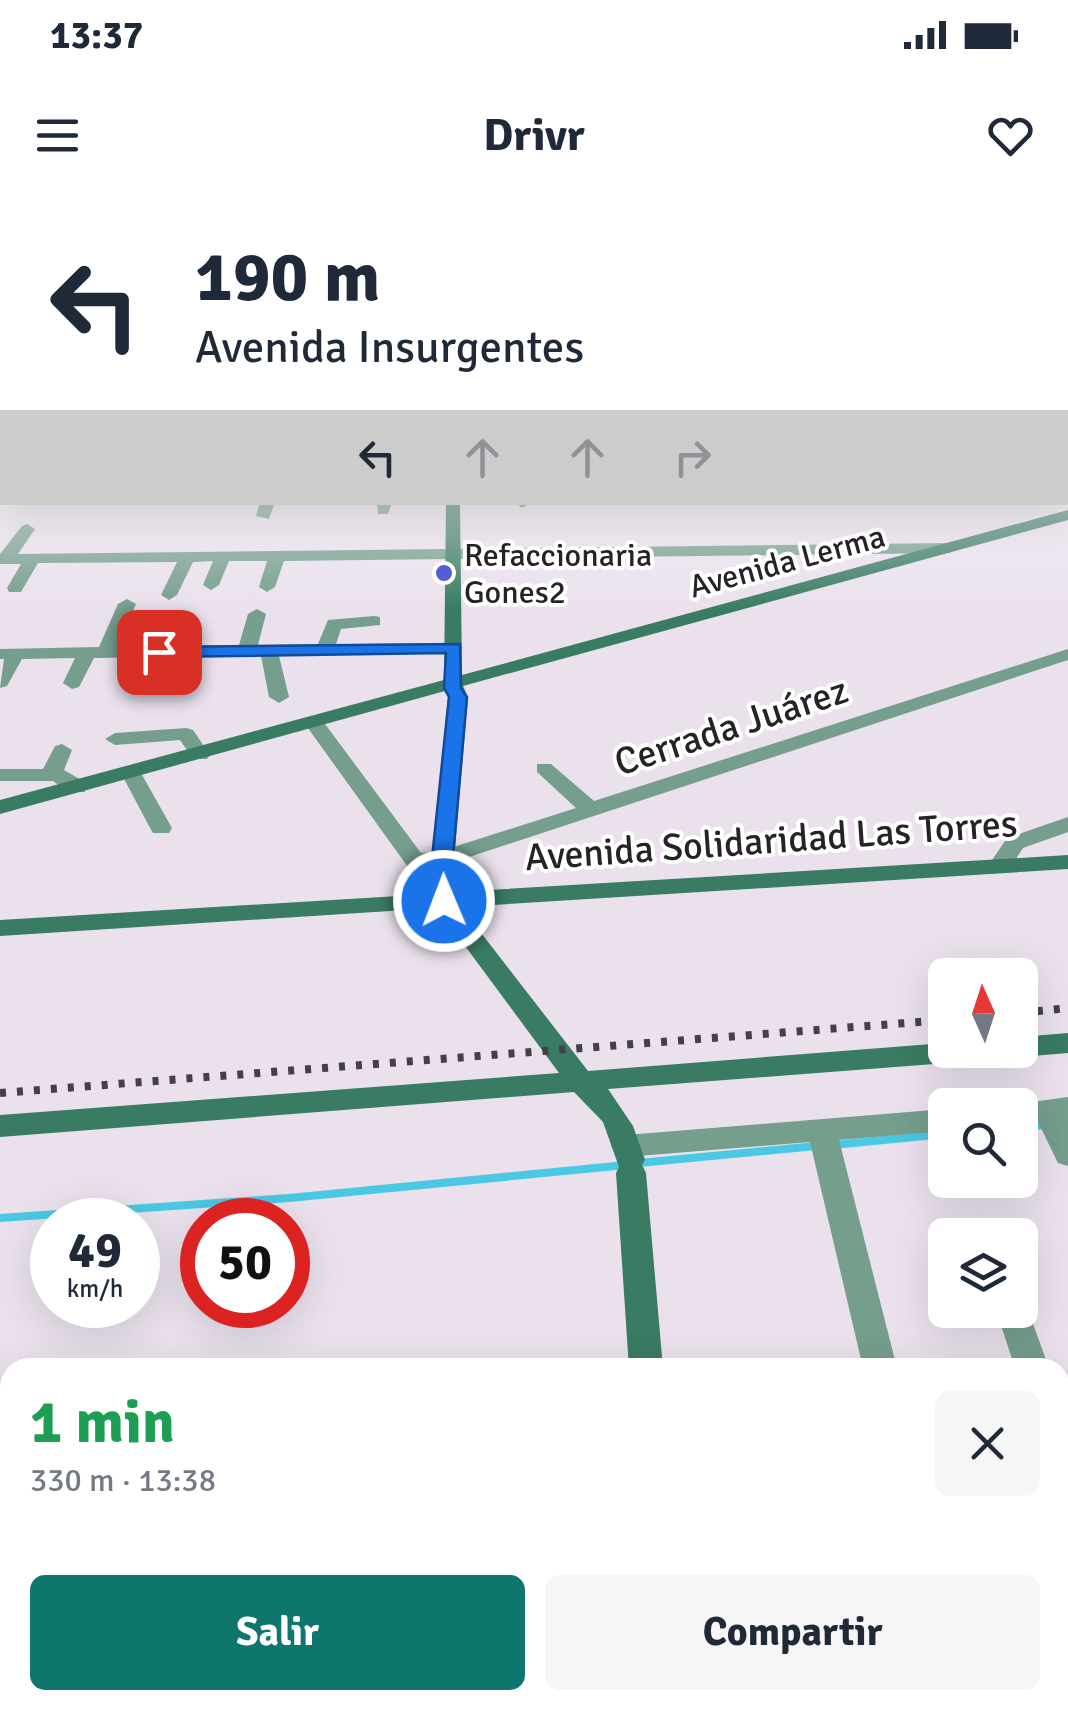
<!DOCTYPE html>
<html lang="es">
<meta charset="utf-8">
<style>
body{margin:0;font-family:Signika,sans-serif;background:#f6f6f7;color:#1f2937;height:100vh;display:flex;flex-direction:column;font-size:38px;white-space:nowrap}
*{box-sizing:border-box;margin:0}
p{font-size:32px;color:#747a83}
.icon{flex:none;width:55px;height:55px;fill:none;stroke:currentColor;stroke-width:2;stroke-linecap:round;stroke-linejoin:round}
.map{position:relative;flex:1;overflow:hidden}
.side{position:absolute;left:0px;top:1158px;width:1070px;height:352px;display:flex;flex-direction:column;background:#fff;border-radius:30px 30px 0 0;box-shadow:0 10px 40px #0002}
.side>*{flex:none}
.banner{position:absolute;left:0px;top:0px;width:1070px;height:305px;box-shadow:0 10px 40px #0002;background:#fff;color:#1f2937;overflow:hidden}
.needle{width:65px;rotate:357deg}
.fabs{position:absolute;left:928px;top:758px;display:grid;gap:20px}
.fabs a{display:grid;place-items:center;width:110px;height:110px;border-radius:15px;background:#fff;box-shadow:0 10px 40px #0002;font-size:50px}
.speed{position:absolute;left:30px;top:998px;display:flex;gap:20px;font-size:50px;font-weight:700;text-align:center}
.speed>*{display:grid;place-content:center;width:130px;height:130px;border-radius:50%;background:#fff;box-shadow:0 10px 40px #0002;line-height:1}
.speed small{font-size:25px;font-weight:400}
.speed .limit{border:15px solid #d22;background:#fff;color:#111}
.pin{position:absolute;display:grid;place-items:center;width:85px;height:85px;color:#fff;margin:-42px;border-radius:20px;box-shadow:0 5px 15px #0006}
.me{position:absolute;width:110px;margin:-55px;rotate:359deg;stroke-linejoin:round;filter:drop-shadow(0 0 8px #0008)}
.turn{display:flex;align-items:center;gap:35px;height:210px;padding:0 30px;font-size:45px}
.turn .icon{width:130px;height:130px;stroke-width:2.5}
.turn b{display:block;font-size:70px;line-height:85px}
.lanes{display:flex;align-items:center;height:95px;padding:0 30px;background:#0003;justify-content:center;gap:50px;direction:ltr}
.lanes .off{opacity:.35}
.round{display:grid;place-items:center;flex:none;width:105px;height:105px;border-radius:15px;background:#f6f6f7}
.headline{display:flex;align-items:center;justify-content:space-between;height:170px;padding:0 30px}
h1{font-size:60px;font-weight:800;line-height:75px;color:#1e9e55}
.button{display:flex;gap:20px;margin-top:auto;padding:20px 30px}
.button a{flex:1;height:115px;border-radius:15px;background:#0f766e;color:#fff;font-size:40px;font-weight:800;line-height:115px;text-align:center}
.button a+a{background:#f6f6f7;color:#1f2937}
.status{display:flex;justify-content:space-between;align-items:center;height:70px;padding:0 50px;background:#fff;direction:ltr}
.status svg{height:28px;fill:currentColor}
header{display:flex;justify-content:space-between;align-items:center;height:130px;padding:0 30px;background:#fff;font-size:45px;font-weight:800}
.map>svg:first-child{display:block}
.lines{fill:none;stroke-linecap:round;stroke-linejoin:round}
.stream{stroke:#4ac8e4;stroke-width:8}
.minor{fill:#759e8d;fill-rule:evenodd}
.secondary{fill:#397b63;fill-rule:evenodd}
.rail{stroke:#444046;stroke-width:8;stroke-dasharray:6 11;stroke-linecap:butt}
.route{fill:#1a73e8;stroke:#114b97;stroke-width:2.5}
.poi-dot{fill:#555dd4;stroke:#fff;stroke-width:4}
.labels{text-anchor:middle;stroke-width:8;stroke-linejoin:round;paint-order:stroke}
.far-poi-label{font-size:32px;fill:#262327;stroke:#fff;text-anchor:start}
.far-street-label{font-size:32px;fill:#262327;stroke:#fff}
.street-label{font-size:38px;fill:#262327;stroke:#fff}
</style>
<div class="status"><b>13:37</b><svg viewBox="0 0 49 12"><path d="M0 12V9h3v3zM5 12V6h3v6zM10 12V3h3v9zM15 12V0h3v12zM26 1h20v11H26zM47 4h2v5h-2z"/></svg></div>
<header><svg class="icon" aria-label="menu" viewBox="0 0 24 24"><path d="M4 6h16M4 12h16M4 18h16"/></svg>Drivr<svg class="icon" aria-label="heart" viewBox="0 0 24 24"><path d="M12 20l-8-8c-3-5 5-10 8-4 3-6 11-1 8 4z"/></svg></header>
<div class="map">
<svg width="1068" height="1509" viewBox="0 0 1068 1509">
<rect width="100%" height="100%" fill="#eae1ed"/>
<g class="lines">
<path class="stream" d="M1020,928L1044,925
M833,945L945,934
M639,963L816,946
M0,1018L289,998L626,965"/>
<path class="minor" d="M0,219H2V227H0Z
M0,280H2V288H0Z
M260,302H275L269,319L256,316Z
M377,302H392L388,314H378Z
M515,302H529V304L522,308Z
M27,324L35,329L18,354L949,343L957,348L949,353L284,361L275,387L267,392L259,387L267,361H229L219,385L211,390L203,385L213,361L193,362L177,395L169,400L161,395L177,362L38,363L21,392H9L7,388L21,364H0V354L22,326Z
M127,399L136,404L117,447L239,445L248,414L257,409L266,414L258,445L318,444L328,420L374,416L380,417V425L341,429L336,444L454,443L463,448L454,453L279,456L289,497L279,503L269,497L261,456L94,458L79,487L72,489L63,483L75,458L22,459L7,486L0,488L4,459H0V449L99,447L118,404Z
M1068,449V460L451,663L430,666L456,701L444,708L436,706L305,524L308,520H322L421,653L441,651L576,608L537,572V564H551L594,601Z
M186,528L193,530L210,555L207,559H193L180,540L115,545L105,539L115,533Z
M62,544L72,550L64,570L85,582V592H69L53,581H0V569H43L55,546Z
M131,567L141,573L172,628L169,633H153L150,628L121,573Z
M1068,617V632L1023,648L1008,671H992L988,666L1007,638Z
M1068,897V966L1058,963L1038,922L1020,924V905H1011Z
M945,909V931L839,940L897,1168H863L810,942L626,957L616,954L611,946L616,938L626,935Z
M1020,1099L1028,1110L1049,1168H1015L996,1110H1020Z
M1060,1228L1068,1231V1284L1060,1281Z
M10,1468V1500H28L25,1509H0V1472Z
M193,1500H235L234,1509H192Z"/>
<path class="secondary" d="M0,199H2V204H0Z
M446,302H460L462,475L1068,310V320L463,486L468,497L454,658L456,692L1068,655V669L461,707L588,871L945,843V850H1000L996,857L986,860L608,889L633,926L645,960L642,965L646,973L663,1168H629L616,973L619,967L603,922L574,892L0,937V915L559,873L437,708L0,736V720L432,694V658L448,497L445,491L0,614V600L444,480Z
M1068,833V853L1020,857L1008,850H1020V837Z
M655,1500H697L698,1509H656Z"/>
<path class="rail" d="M1020,813L1068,808
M0,893L945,820"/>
</g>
<linearGradient id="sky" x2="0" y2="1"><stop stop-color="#69bce6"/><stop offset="0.49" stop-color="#f6f2f7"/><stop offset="1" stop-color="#f6f2f7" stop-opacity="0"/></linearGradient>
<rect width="1068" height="410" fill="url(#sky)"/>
<path class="route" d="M460,444L461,488L467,497L453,658L455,701L444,708L433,701L432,658L449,497L444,488L446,453L159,457L151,452L159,447Z"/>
<circle class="poi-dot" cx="444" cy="373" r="10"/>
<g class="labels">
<g class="far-poi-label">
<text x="464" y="366">Refaccionaria<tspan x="464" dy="37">Gones2</tspan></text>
</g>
<g class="far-street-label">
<text transform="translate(787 361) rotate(-15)" y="11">Avenida Lerma</text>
</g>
<g class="street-label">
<text transform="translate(731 526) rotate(-18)" y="13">Cerrada Juárez</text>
<text transform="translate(771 640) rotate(-4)" y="13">Avenida Solidaridad Las Torres</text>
</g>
</g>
</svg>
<div class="fabs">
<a><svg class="needle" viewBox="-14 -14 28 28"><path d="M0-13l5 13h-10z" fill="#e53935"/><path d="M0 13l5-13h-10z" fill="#747a83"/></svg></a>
<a><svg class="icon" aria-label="search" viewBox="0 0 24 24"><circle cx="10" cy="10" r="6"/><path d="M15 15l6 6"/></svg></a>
<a><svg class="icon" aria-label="layers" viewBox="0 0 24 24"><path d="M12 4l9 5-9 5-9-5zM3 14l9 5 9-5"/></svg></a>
</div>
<div class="speed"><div>49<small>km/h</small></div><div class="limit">50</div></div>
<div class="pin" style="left:159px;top:452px;background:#d93025"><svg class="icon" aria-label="arrive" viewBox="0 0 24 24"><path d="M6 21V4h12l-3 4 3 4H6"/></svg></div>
<svg class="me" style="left:444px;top:701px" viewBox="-20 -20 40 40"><circle r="17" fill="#1a73e8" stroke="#fff" stroke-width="3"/><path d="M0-11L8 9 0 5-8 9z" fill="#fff"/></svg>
<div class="banner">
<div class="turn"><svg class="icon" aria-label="left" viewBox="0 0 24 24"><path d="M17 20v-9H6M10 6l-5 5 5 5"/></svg><div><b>190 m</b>Avenida Insurgentes</div></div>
<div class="lanes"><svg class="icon" aria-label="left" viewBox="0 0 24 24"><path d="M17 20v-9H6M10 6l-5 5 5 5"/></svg><svg class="icon off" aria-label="ahead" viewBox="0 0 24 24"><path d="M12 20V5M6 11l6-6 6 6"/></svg><svg class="icon off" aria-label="ahead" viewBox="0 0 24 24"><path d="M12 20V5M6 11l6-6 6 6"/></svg><svg class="icon off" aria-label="right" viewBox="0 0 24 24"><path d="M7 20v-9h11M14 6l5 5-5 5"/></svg></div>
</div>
<section class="side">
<div class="headline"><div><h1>1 min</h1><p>330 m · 13:38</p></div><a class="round"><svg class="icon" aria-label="close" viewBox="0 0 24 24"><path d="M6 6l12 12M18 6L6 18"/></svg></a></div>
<div class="button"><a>Salir</a><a>Compartir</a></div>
</section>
</div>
